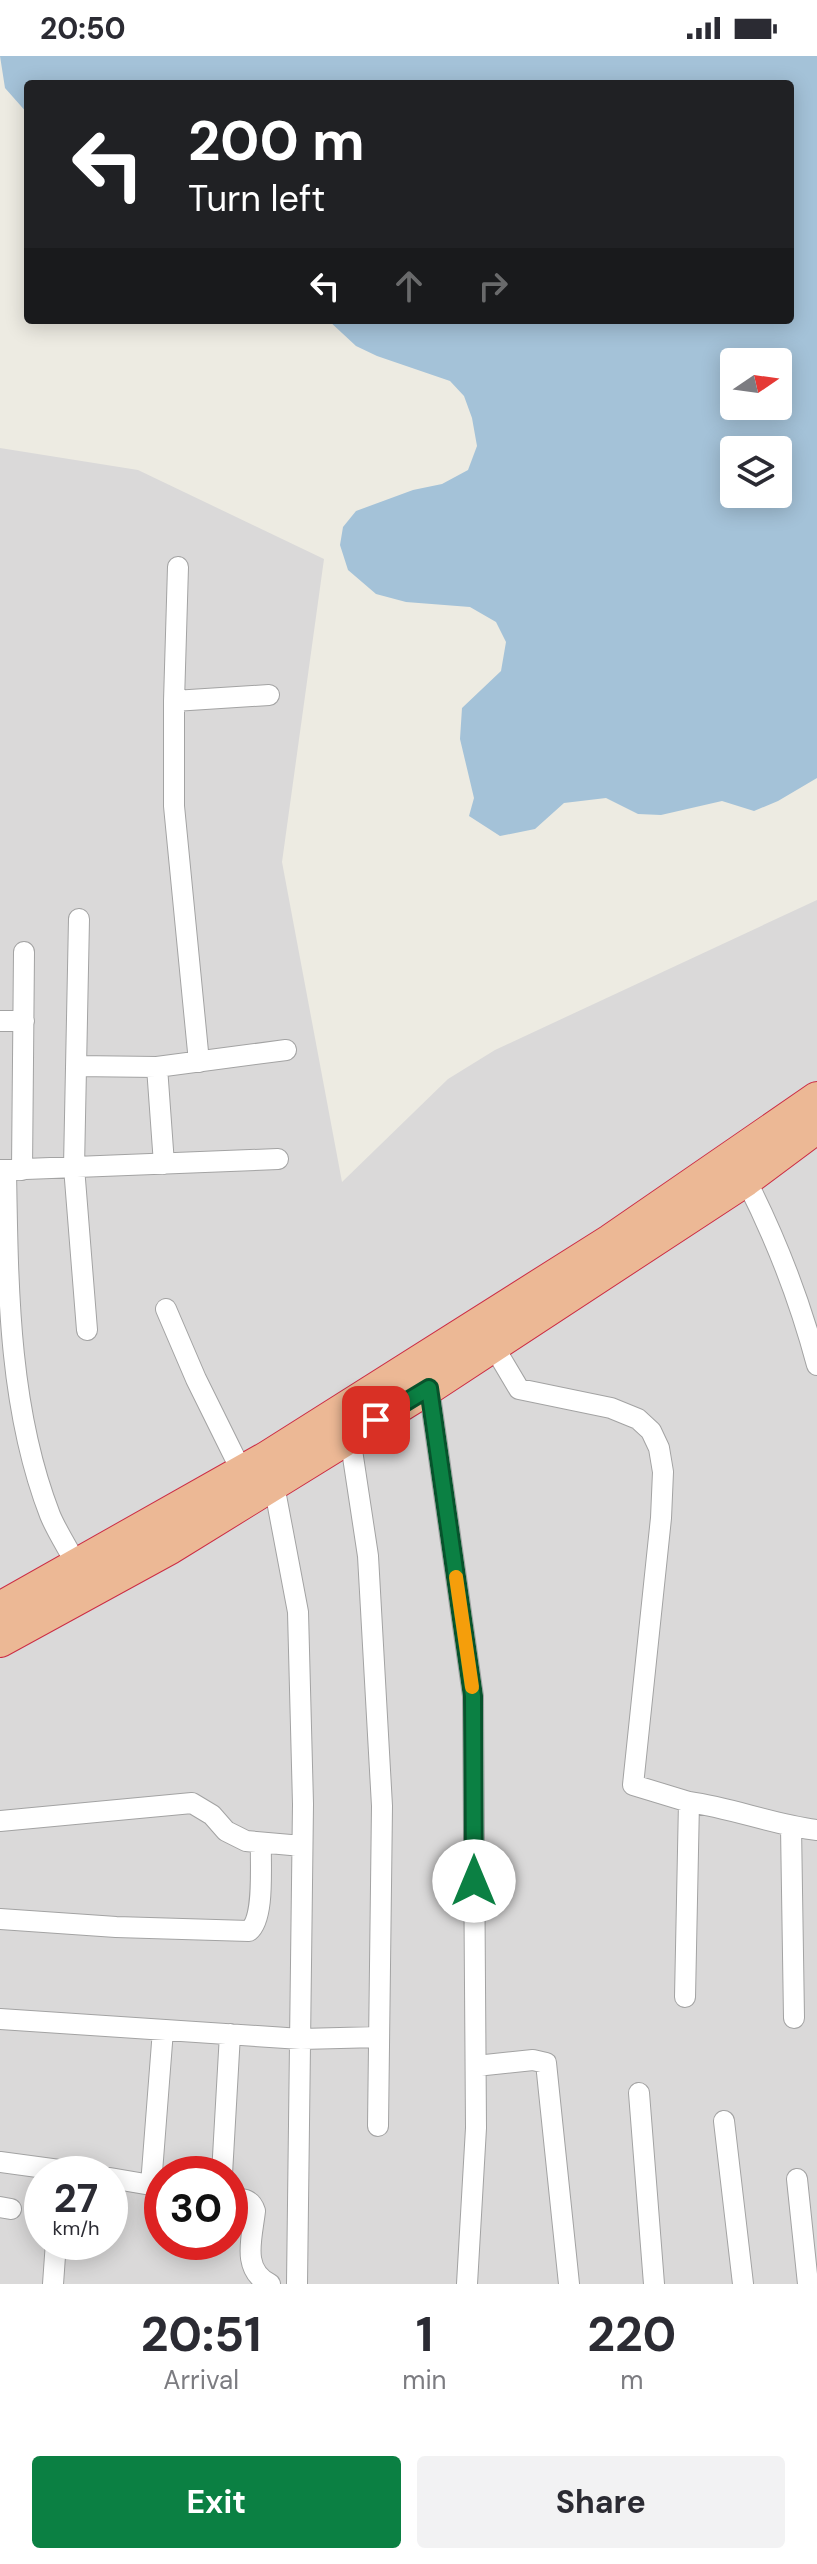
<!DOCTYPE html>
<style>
body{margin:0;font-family:"DM Sans",sans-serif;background:#f2f2f3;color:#2b2b33;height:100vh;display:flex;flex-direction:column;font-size:30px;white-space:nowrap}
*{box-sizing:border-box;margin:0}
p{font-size:26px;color:#7c7c81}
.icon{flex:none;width:44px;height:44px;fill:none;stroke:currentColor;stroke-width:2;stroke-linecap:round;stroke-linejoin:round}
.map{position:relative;height:2228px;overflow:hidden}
.side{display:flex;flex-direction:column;background:#fff;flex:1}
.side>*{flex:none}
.top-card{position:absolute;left:24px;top:24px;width:770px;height:244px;border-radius:8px;box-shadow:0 4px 20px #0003;background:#202124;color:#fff;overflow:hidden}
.needle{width:52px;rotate:77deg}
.fabs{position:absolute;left:720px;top:292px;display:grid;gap:16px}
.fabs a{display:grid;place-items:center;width:72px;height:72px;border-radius:8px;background:#fff;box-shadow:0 4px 20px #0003;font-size:40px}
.speed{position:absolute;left:24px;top:2100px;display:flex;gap:16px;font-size:40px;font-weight:700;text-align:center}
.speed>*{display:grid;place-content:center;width:104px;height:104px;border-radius:50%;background:#fff;box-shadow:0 4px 20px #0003;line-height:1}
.speed small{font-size:20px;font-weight:400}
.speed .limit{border:12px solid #d22;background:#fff;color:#111}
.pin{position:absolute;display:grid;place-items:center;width:68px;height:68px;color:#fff;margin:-34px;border-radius:16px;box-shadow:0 4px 12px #0006}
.me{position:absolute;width:88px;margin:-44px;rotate:0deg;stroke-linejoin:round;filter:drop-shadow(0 0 6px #0008)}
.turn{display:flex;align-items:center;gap:28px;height:168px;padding:0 32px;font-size:36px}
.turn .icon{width:104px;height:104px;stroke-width:2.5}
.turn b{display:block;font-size:56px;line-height:68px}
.lanes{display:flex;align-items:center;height:76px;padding:0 32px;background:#0003;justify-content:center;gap:40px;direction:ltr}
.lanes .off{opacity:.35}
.eta{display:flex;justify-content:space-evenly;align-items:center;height:136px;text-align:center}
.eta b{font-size:48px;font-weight:700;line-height:56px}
.primary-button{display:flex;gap:16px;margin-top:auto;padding:16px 32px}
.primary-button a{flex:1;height:92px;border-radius:8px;background:#0b8043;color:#fff;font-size:32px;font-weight:700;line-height:92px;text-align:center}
.primary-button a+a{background:#f2f2f3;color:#2b2b33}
.status{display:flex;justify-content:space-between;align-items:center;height:56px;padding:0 40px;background:#fff;direction:ltr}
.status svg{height:22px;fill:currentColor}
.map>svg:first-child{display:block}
.residential{fill:#dad9d9;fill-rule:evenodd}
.water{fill:#a4c2d8;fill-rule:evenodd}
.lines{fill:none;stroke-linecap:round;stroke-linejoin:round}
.minor-casing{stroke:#a3a3a3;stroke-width:22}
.trunk-casing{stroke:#cc2d45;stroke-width:34}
.minor{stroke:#fff;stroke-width:20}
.trunk{stroke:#ecb895;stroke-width:32}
.route-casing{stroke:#07532c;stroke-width:20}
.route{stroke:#0b8043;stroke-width:14}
.slow{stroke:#f59e0b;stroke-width:14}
</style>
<div class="status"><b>20:50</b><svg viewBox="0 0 49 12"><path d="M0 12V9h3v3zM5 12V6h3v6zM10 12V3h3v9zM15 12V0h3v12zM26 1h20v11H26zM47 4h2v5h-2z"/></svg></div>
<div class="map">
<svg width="817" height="2228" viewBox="0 0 817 2228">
<rect width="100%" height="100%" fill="#edebe2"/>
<path class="residential" d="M0,392L138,414L324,503L282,806L342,1126L448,1023L495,994L817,844V2228H0ZM42,2118H110V2186H42ZM162,2118H230V2186H162Z"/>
<path class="water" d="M0,0H817V722L778,745L754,755L722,745L661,759L638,758L606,742L564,747L535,773L500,780L469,760L474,742L460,683L462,652L501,615L506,586L496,566L470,551L406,546L376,538L348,514L340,489L343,471L356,455L413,434L442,428L468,414L477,390L472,362L464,340L450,325L377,300L356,290L328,264H790V28H28V58L5,32ZM734,306H778V350H734ZM734,394H778V438H734Z"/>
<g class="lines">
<g class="minor-casing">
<path id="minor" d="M178,511L174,645V750L199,1006
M174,645L269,639
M79,863L74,1111L87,1274
M0,965H24
M76,1010L157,1011L286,994
M157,1011L164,1108
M0,1114L278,1103
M6,1114C8,1229 8,1351 50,1459C57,1476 68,1492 76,1508
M22,1114L24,896
M746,1124C776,1183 800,1245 817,1309
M166,1253L196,1323L242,1416
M494,1291L519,1333L611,1352L638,1363L651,1375L659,1392L663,1416L661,1462L633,1729L689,1746L685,1941
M429,1332L473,1640L476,2072L467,2228
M350,1381L368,1500L382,1750L378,2070
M274,1429L298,1556L303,1748L297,2228
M689,1746C733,1752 774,1769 817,1774
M0,1765L192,1747L212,1759L226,1775L246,1785L302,1790
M791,1771L794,1962
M0,1863L116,1871L249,1875C265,1862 260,1809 261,1788
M0,1963L301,1983L379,1981
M476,2010L533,2004L546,2007L569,2228
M639,2037L654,2228
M724,2065L743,2228
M0,2106L89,2118
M222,2118L230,1978
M110,2122L151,2129L163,1974
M797,2123L808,2228
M230,2142C242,2143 251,2142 255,2155C252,2182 241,2214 270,2228
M0,2151L11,2153
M53,2228L56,2186"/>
</g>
<g class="trunk-casing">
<path id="trunk" d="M0,1552L266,1402L611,1184L817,1042
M0,1585L170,1492L429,1332L746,1124L817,1071"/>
</g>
<use href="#minor" class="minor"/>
<use href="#trunk" class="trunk"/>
</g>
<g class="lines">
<g class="route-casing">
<path id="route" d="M376,1364L429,1332L473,1640L474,1825"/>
</g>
<use href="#route" class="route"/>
<path class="slow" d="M456,1521L472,1631"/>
</g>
</svg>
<div class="fabs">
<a><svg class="needle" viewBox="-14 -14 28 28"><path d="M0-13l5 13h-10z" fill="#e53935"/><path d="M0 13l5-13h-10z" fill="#7c7c81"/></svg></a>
<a><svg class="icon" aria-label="layers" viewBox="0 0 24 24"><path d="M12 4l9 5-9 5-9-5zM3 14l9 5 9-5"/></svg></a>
</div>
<div class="speed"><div>27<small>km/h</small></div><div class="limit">30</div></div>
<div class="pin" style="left:376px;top:1364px;background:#d93025"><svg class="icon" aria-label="arrive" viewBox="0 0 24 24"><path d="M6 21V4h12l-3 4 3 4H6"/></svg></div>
<svg class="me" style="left:474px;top:1825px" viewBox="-20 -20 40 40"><circle r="19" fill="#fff"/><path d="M0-13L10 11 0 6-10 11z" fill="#0b8043"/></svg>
<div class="top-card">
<div class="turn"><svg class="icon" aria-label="left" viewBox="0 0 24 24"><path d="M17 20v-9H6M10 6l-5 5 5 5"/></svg><div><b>200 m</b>Turn left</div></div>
<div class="lanes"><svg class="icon" aria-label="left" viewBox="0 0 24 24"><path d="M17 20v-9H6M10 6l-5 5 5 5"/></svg><svg class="icon off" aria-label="ahead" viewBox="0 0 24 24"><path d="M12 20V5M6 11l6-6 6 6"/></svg><svg class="icon off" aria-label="right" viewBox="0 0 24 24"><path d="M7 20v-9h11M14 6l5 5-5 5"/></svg></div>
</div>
</div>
<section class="side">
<div class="eta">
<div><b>20:51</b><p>Arrival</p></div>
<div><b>1</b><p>min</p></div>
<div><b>220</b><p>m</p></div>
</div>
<div class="primary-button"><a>Exit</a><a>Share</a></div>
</section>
